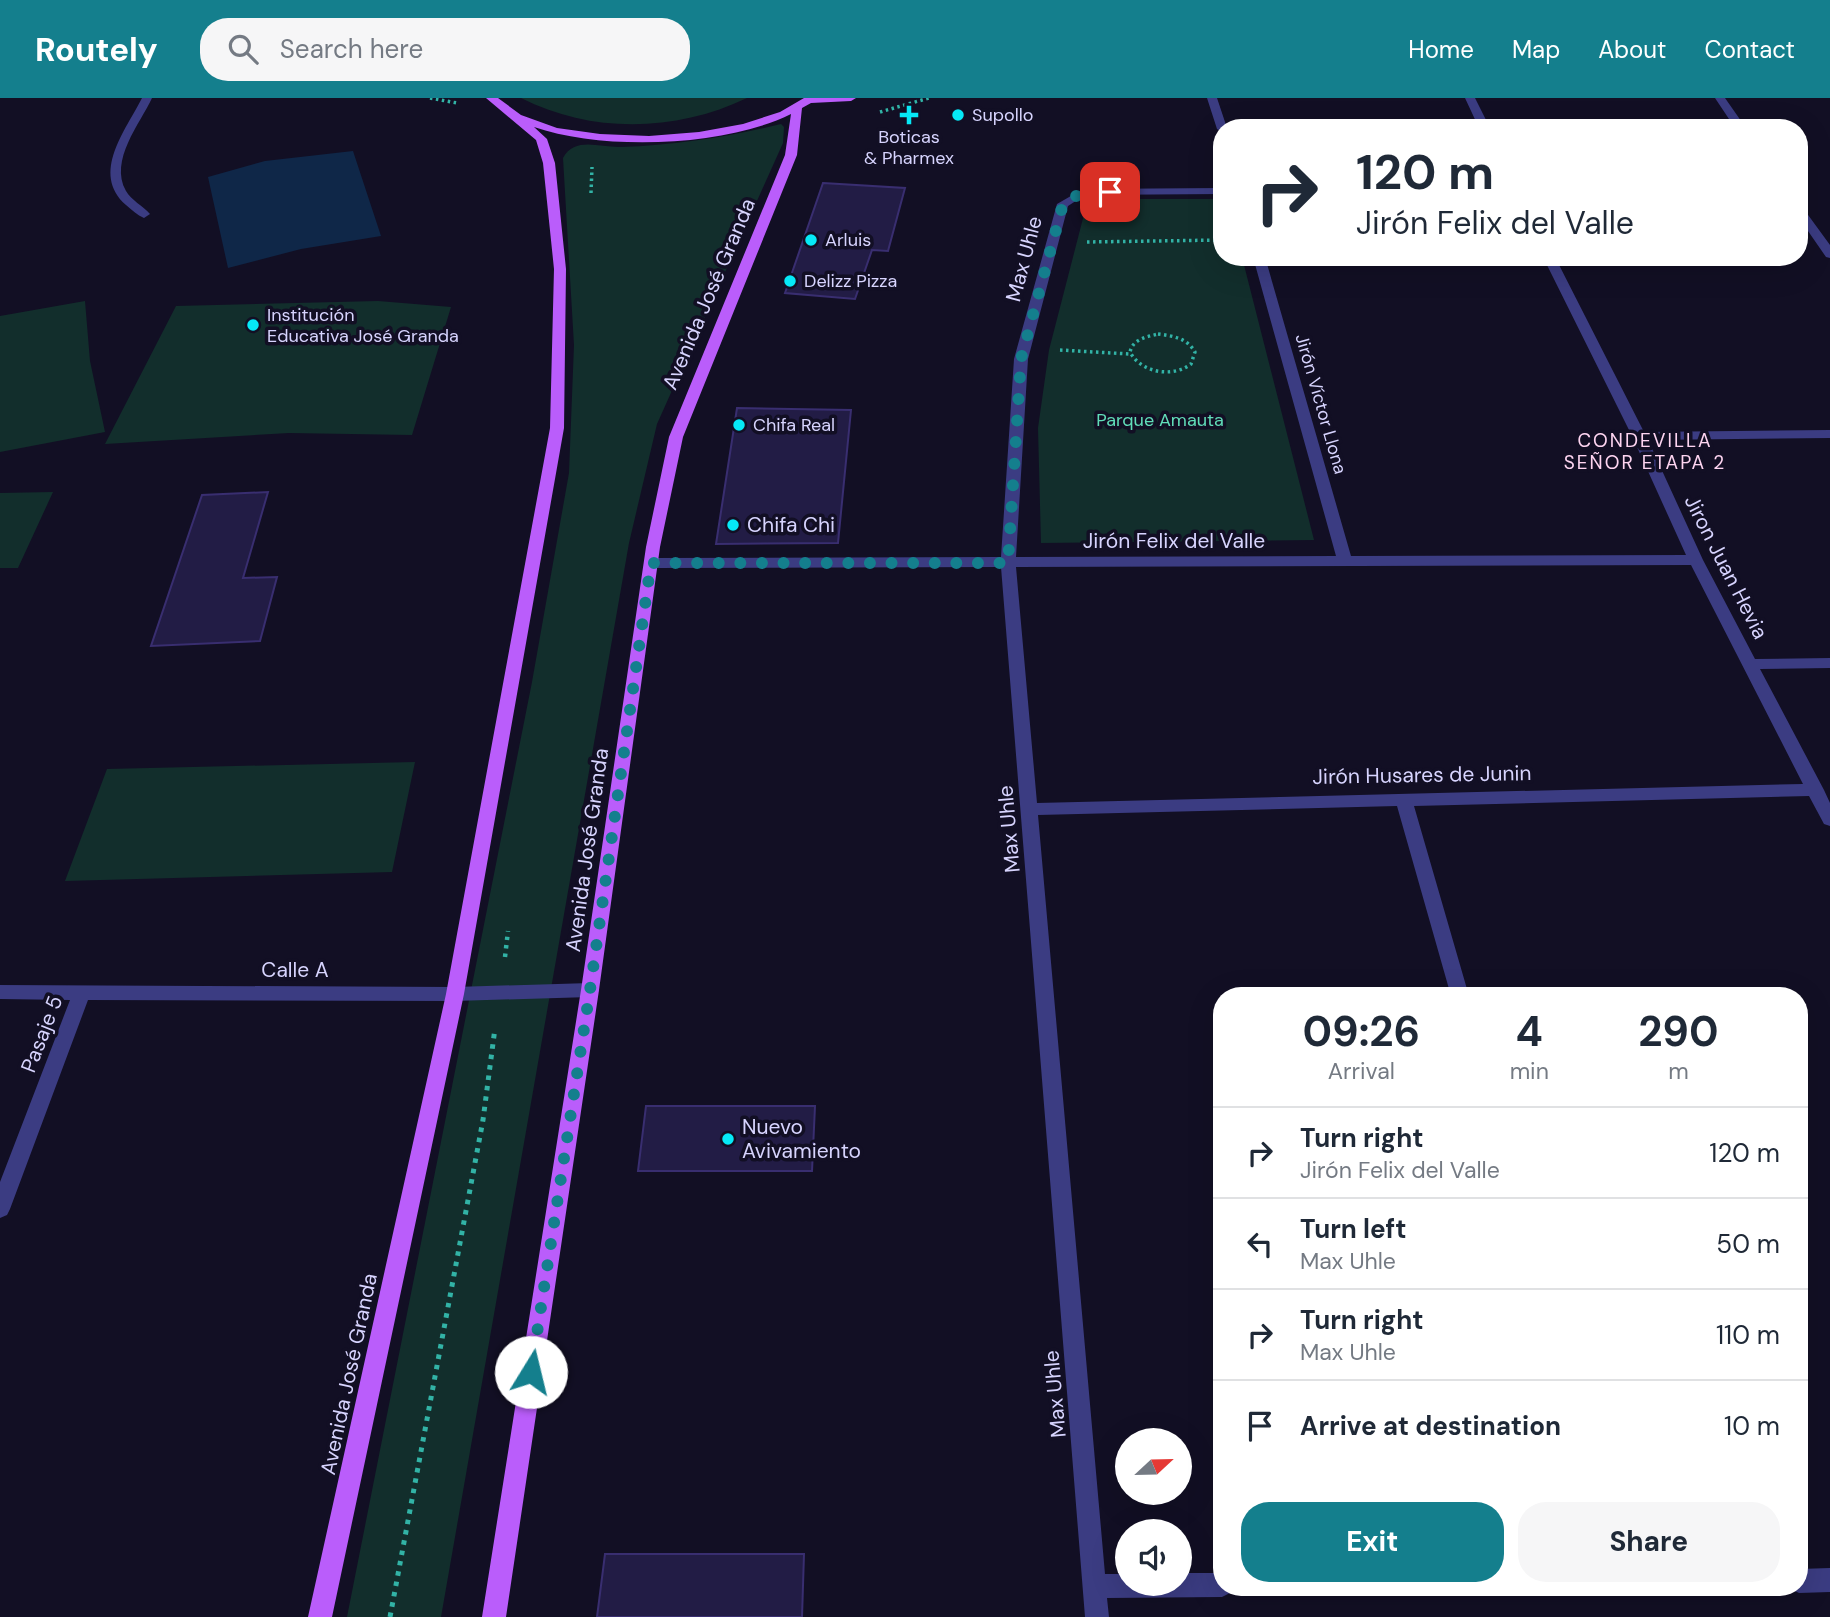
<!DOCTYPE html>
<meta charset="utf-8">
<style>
body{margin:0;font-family:"DM Sans",sans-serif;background:#f6f6f7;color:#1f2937;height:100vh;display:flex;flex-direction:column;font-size:26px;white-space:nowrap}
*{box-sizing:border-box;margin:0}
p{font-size:23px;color:#747a83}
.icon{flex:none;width:38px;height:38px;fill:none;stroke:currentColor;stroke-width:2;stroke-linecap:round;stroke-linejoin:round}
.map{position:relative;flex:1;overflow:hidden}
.panel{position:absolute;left:1213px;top:889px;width:595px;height:609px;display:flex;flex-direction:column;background:#fff;border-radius:28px;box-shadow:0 7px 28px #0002}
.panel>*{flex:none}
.top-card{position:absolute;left:1213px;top:21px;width:595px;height:147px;border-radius:28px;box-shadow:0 7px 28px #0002;background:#fff;color:#1f2937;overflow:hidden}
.needle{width:46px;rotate:68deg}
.tools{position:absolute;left:1115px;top:1330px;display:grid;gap:14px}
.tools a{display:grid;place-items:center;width:77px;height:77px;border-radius:50%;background:#fff;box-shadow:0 7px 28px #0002;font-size:35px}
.pin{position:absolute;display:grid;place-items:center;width:60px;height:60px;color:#fff;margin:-30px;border-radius:14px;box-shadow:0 4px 10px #0006}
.me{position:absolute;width:77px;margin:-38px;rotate:9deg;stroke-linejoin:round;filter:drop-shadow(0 0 5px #0008)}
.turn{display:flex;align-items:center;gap:24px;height:147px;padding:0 28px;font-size:32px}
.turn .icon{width:91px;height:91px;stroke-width:2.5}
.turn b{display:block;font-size:49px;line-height:60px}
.eta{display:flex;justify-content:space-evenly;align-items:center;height:119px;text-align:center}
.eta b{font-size:42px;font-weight:700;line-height:49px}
.button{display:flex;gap:14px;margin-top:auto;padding:14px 28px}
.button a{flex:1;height:80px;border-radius:28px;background:#147f8d;color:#fff;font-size:28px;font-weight:700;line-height:80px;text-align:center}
.button a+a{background:#f6f6f7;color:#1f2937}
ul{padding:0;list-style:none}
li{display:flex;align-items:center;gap:21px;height:91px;padding:0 28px;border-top:2px solid #e0e1e3}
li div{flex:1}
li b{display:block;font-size:26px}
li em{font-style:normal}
header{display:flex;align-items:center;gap:42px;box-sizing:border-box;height:98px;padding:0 35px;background:#147f8d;color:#fff}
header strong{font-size:33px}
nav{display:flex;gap:38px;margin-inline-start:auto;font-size:24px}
.search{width:490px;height:63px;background:#f6f6f7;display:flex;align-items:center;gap:18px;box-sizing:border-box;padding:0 24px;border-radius:28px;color:#747a83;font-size:26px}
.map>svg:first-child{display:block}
.green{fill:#122e2c}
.water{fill:#0f2748}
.building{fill:#221c45;stroke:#392e70;stroke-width:2}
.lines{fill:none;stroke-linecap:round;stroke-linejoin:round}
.path-far2{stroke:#32b3a6;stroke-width:3.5;stroke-dasharray:2.5 3.5;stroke-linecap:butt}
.path-far1{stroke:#32b3a6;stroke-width:4.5;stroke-dasharray:3.5 5;stroke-linecap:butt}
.path{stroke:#32b3a6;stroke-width:5;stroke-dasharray:4.5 6;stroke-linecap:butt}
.lane{fill:#3b3c82;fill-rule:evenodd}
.street{fill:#3b3c82;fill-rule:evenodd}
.primary{fill:#ba5dfb;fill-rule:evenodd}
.route{stroke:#147f8d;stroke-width:12;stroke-dasharray:0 21.6}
.poi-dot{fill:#06e9f7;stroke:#120f24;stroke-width:2.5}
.labels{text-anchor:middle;stroke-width:7;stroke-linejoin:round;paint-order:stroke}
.far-poi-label{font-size:18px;fill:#d7d4fe;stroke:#120f24;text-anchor:start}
.far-street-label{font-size:18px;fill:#d7d4fe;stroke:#120f24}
.far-park-label{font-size:18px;fill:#61ddb9;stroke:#120f24}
.far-neighbourhood-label{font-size:19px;letter-spacing:2px;fill:#fed5f1;stroke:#120f24}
.street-label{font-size:21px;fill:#d7d4fe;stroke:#120f24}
.poi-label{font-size:21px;fill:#d7d4fe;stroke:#120f24;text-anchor:start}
</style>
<header>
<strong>Routely</strong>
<div class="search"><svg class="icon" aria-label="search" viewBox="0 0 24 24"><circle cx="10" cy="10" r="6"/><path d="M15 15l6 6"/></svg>Search here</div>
<nav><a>Home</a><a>Map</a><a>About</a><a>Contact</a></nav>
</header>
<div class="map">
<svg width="1830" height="1519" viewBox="0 0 1830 1519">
<rect width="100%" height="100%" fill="#120f24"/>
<path class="green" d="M521,0H747C676,34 592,36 521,0Z
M781,26L784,29L783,45L657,326L629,445L441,1519H347L532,584L569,375L574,247L563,60C575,38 600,50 621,49C677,47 727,39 781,26Z
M1088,101H1221L1222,159H1242L1314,442L1041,445L1038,330L1049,252Z
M85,203L90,263L105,334L0,354V218Z
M378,203L451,209L412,337L289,335L105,346L176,208Z
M53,394L18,470H0V395Z
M415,664L392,774L65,783L107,671Z"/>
<path class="water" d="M353,53L381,138L301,151L228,170L208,79L265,63Z"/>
<path class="building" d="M823,85L905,90L888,153L872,152L855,201L785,195Z
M737,310L851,312L838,445L716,446Z
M268,394L243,480L277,479L260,543L151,548L202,397Z
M646,1008H815L812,1073H638Z
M605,1456H804L802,1519H597Z"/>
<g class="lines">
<path class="path-far2" d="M430,0L457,5
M880,14L929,0
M591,95L592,69
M1087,144L1222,142
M1158,236C1173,238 1187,240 1195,254L1191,266C1173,280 1141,275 1130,254C1133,241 1146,239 1158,236Z
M1060,252L1129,256"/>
<path class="path-far1" d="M505,859L508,833"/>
<path class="path" d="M390,1519L483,1022L495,930"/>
<path class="lane" d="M142,0H152C140,26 109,62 126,93C131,102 143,108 150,116L144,120C137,117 132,112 126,107C90,75 126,32 142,0Z"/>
<path class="street" d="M1207,0H1217L1227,30H1222V34L1217,31Z
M1465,0H1475L1490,30H1479Z
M1715,0H1725L1746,30H1735Z
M1222,90V96L1085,97L1068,108L1028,261L1016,459L1336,458L1253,159H1265L1351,458L1686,457L1632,338L1543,159H1555L1644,334L1830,332V340L1648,342L1703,462L1755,561L1830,560V570L1760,571L1824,692L1830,705V728L1824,726L1809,698L1414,708L1469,898H1451L1397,708L1038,717L1105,1476H1127V1486H1180V1475H1222V1489H1233L1230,1495L1222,1499L1107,1500L1109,1519H1085L1001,469L651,470L644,465L651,460L1001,459L1014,261L1057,106L1083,91ZM1691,467L1803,686L1037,705L1016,469Z
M1799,108L1803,110L1830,147V160L1826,159L1799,120Z
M590,885L597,887L599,892L597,897L590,899L455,903L88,902L10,1111L7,1117L0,1120V1084L70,902L0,901V887L455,889Z
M1830,1470V1494L1799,1495L1791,1491L1790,1489H1799V1471Z"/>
<path class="primary" d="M486,0H498L521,17L557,30L600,36L649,38L699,34L743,26L780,14L804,0H856L851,3L811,5L802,10L797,57L683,339L660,449L599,892L506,1519H482L581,892L646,449L669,339L785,57L791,16C725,49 603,53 534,29L547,41L555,65L566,171L564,330L464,896L332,1519H308L446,896L550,330L554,171L543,65L536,42Z"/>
</g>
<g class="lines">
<path class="route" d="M531,1274L590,892L651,465H1008L1021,261L1063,106L1083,94H1110"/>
</g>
<g class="poi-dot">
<path d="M905.5 6.5h7v7h7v7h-7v7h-7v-7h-7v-7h7z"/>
<circle cx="958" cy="17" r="7"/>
<circle cx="811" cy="142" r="7"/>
<circle cx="790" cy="183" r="7"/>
<circle cx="253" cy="227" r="7"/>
<circle cx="739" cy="327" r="7"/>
<circle cx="733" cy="427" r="7"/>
<circle cx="728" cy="1041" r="7"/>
</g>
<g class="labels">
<g class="far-poi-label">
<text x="972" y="23">Supollo</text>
<text x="909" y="45" text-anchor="middle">Boticas<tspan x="909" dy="21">&amp; Pharmex</tspan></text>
<text x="825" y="148">Arluis</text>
<text x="804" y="189">Delizz Pizza</text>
<text x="267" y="223">Institución<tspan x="267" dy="21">Educativa José Granda</tspan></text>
<text x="753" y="333">Chifa Real</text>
</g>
<g class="far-street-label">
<text transform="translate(1321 306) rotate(74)" y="6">Jirón Víctor Llona</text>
</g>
<g class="far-park-label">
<text x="1160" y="328">Parque Amauta</text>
</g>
<g class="far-neighbourhood-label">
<text x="1645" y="349">CONDEVILLA<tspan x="1645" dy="22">SEÑOR ETAPA 2</tspan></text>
</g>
<g class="street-label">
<text transform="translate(1024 161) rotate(-75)" y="7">Max Uhle</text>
<text transform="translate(709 196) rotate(-67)" y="7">Avenida José Granda</text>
<text x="1174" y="450">Jirón Felix del Valle</text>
<text transform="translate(1726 469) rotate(63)" y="7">Jiron Juan Hevia</text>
<text transform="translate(1422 677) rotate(-1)" y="7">Jirón Husares de Junin</text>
<text transform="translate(1009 731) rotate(-95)" y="7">Max Uhle</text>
<text transform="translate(587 752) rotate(-82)" y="7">Avenida José Granda</text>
<text x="295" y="879">Calle A</text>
<text transform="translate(42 936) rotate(-69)" y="7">Pasaje 5</text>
<text transform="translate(349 1276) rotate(-78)" y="7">Avenida José Granda</text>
<text transform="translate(1055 1296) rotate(-95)" y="7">Max Uhle</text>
</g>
<g class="poi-label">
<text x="747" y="434">Chifa Chi</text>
<text x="742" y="1036">Nuevo<tspan x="742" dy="24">Avivamiento</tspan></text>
</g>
</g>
</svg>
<div class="tools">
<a><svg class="needle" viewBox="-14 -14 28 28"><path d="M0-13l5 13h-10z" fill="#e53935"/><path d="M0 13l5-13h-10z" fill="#747a83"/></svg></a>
<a><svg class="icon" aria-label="sound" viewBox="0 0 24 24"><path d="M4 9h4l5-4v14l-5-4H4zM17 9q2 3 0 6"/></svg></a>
</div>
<div class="pin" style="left:1110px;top:94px;background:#d93025"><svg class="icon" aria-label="arrive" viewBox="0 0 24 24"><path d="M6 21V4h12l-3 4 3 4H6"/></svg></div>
<svg class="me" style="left:531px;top:1274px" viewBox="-20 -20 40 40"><circle r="19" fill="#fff"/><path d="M0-13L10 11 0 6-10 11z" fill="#147f8d"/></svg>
<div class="top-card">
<div class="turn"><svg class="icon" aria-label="right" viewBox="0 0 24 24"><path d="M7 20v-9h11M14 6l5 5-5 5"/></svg><div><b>120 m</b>Jirón Felix del Valle</div></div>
</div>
<section class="panel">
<div class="eta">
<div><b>09:26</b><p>Arrival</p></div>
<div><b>4</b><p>min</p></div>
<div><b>290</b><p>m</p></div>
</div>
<ul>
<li><svg class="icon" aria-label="right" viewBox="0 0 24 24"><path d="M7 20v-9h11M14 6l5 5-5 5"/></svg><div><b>Turn right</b><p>Jirón Felix del Valle</p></div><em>120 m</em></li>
<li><svg class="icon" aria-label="left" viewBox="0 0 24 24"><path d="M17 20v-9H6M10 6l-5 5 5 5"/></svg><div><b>Turn left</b><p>Max Uhle</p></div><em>50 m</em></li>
<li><svg class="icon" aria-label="right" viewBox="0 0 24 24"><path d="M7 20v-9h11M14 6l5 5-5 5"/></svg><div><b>Turn right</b><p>Max Uhle</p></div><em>110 m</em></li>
<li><svg class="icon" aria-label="arrive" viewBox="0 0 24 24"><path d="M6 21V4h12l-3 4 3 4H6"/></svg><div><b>Arrive at destination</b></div><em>10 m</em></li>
</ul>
<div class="button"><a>Exit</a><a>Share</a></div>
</section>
</div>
